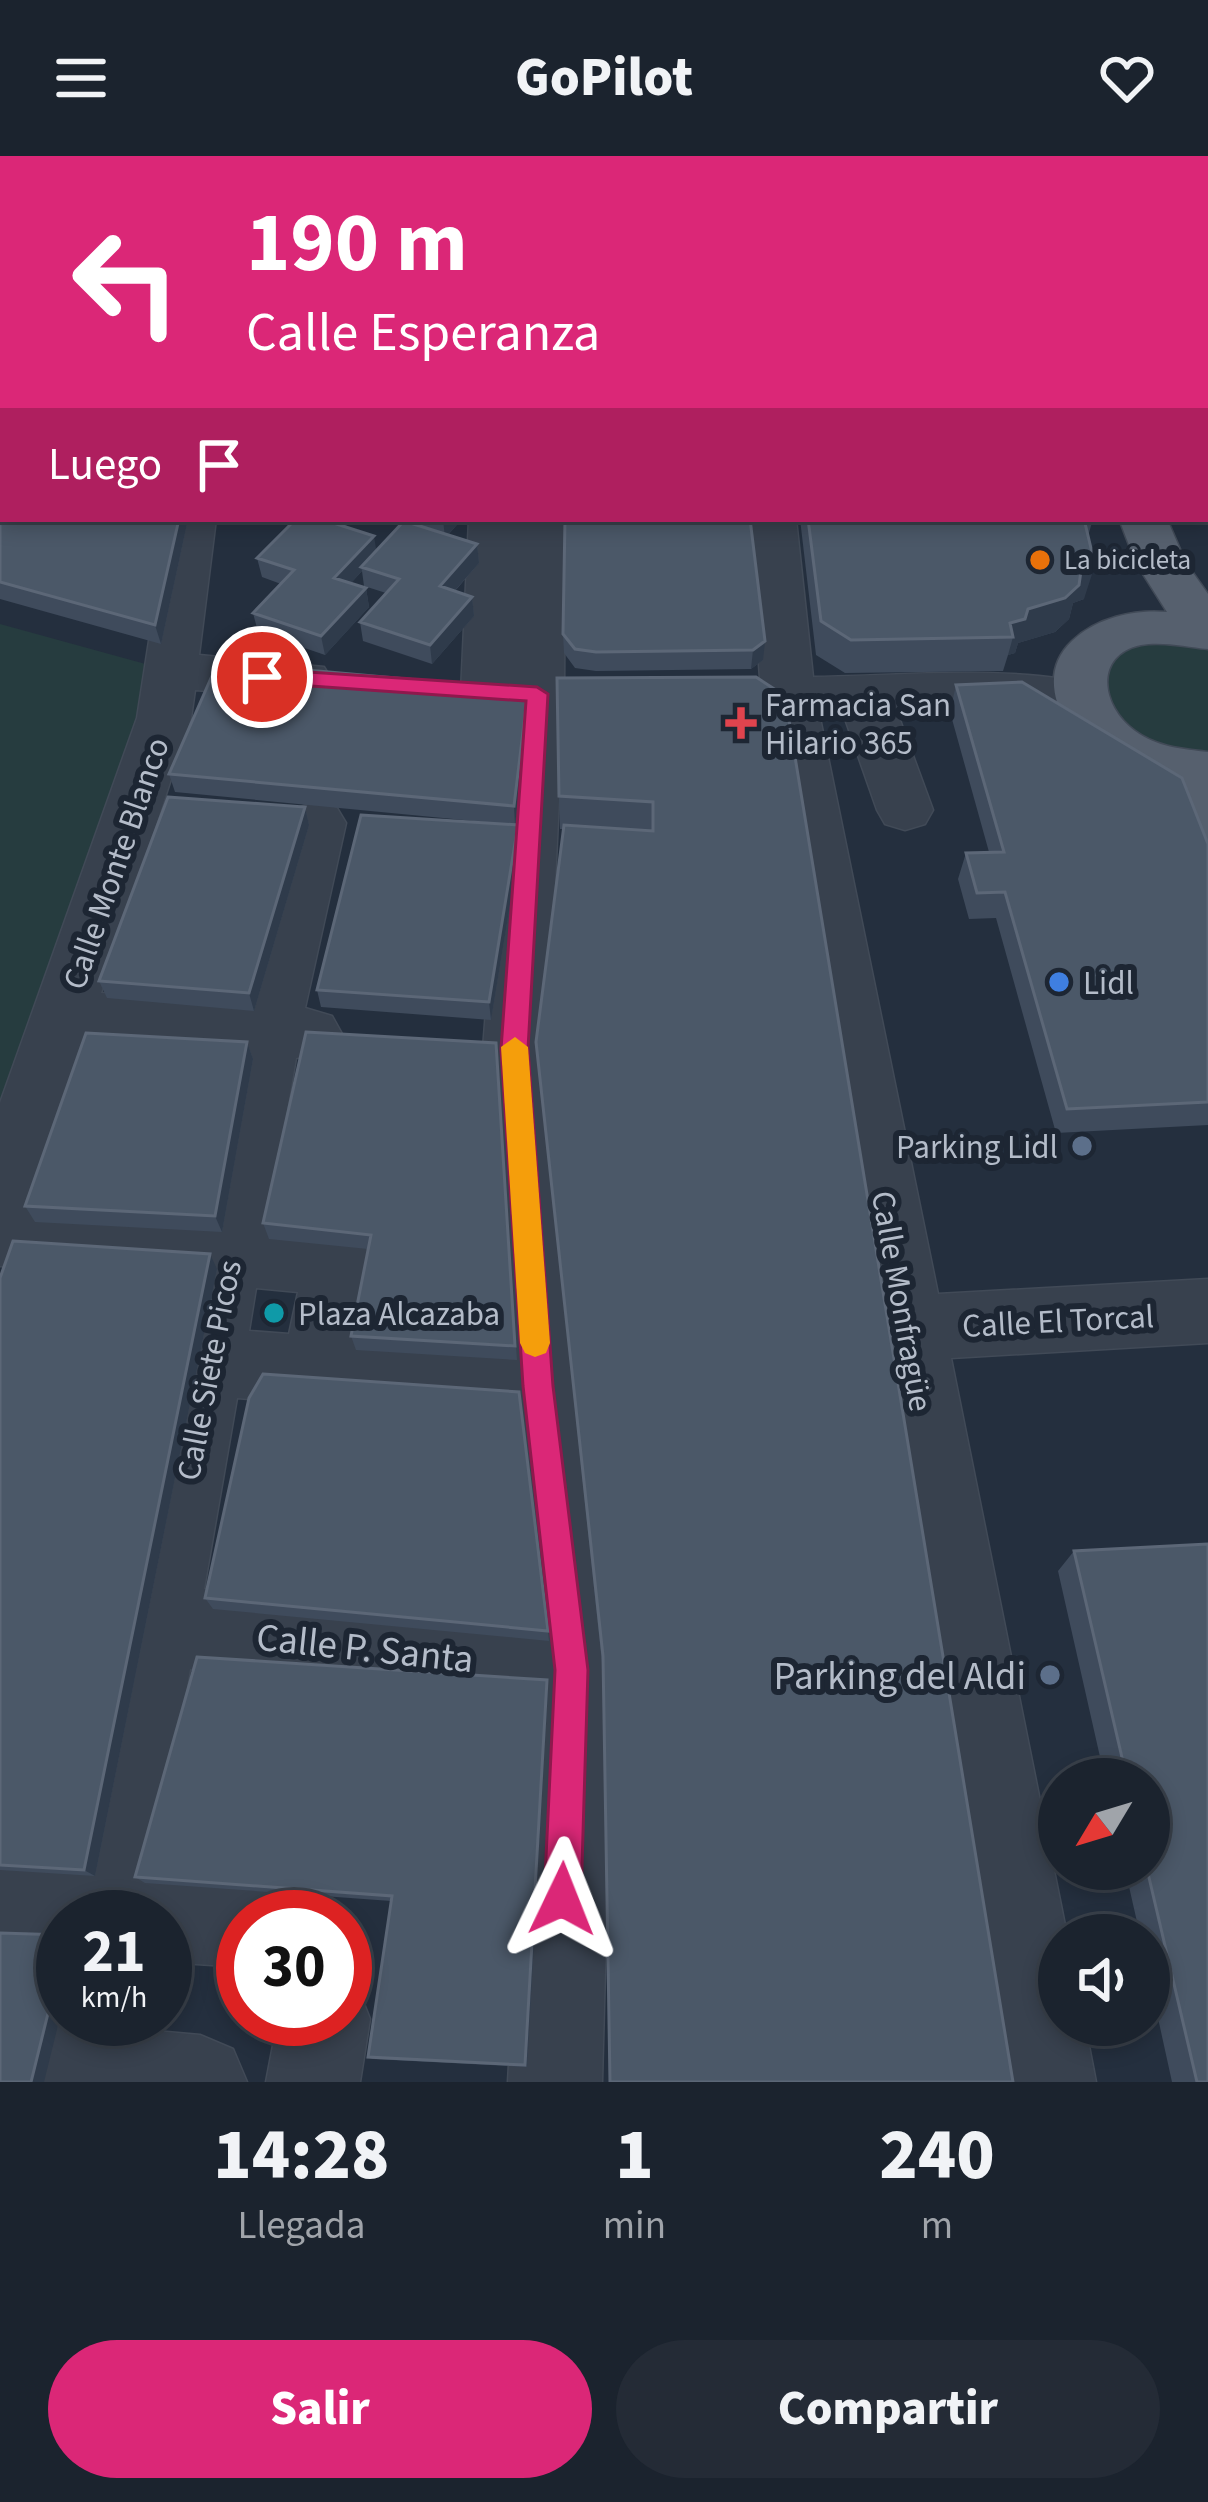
<!DOCTYPE html>
<html lang="es">
<meta charset="utf-8">
<style>
body{margin:0;font-family:"Source Sans 3",sans-serif;background:#242b36;color:#f1f3f6;height:100vh;display:flex;flex-direction:column;font-size:45px;white-space:nowrap}
*{box-sizing:border-box;margin:0}
p{font-size:39px;color:#a0a4aa}
.icon{flex:none;width:66px;height:66px;fill:none;stroke:currentColor;stroke-width:2;stroke-linecap:round;stroke-linejoin:round}
.map{position:relative;height:1926px;overflow:hidden}
.details{display:flex;flex-direction:column;background:#1b232e;flex:1}
.details>*{flex:none}
.guide{position:absolute;left:0px;top:0px;width:1209px;height:366px;box-shadow:0 6px 18px #0003,0 0 0 3px #39404a;background:#db2777;color:#fff;overflow:hidden}
.needle{width:78px;rotate:232deg}
.fabs{position:absolute;left:1038px;top:1602px;display:grid;gap:24px}
.fabs a{display:grid;place-items:center;width:132px;height:132px;border-radius:50%;background:#1b232e;box-shadow:0 6px 18px #0003,0 0 0 3px #39404a;font-size:60px}
.speed{position:absolute;left:36px;top:1734px;display:flex;gap:24px;font-size:60px;font-weight:700;text-align:center}
.speed>*{display:grid;place-content:center;width:156px;height:156px;border-radius:50%;background:#1b232e;box-shadow:0 6px 18px #0003,0 0 0 3px #39404a;line-height:1}
.speed small{font-size:30px;font-weight:400}
.speed .limit{border:18px solid #d22;background:#fff;color:#111}
.pin{position:absolute;display:grid;place-items:center;width:102px;height:102px;color:#fff;margin:-51px;border:6px solid #fff;border-radius:50%;box-shadow:0 3px 12px #0007}
.me{position:absolute;width:132px;margin:-66px;rotate:2deg;stroke-linejoin:round;filter:drop-shadow(0 0 9px #0008)}
.turn{display:flex;align-items:center;gap:42px;height:252px;padding:0 48px;font-size:54px}
.turn .icon{width:156px;height:156px;stroke-width:2.5}
.turn b{display:block;font-size:84px;line-height:102px}
.then{display:flex;align-items:center;height:114px;padding:0 48px;background:#0003;gap:24px;font-size:45px}
.eta{display:flex;justify-content:space-evenly;align-items:center;height:204px;text-align:center}
.eta b{font-size:72px;font-weight:800;line-height:84px}
.primary-button{display:flex;gap:24px;margin-top:auto;padding:24px 48px}
.primary-button a{flex:1;height:138px;border-radius:72px;background:#db2777;color:#fff;font-size:48px;font-weight:800;line-height:138px;text-align:center}
.primary-button a+a{background:#242b36;color:#f1f3f6}
header{display:flex;justify-content:space-between;align-items:center;height:156px;padding:0 48px;background:#1b232e;font-size:54px;font-weight:800}
.map>svg:first-child{display:block}
.green{fill:#263c3f}
.lines{fill:none;stroke-linecap:round;stroke-linejoin:round}
.minor-casing{stroke:#414a57;stroke-width:3}
.major-casing{stroke:#414a57;stroke-width:3}
.minor{fill:#38414e;fill-rule:evenodd}
.major{fill:#56606e;fill-rule:evenodd}
.wall{fill:#3f4b5c}
.shaded-wall{fill:#2f3b4b}
.building{fill:#4b5868;stroke:#5c6777;stroke-width:3}
.route{fill:#db2777;stroke:#8e194d;stroke-width:3}
.slow{fill:#f59e0b}
.food-dot{fill:#e8710a;stroke:#1d2633;stroke-width:4.5}
.health-dot{fill:#e0444e;stroke:#1d2633;stroke-width:4.5}
.shop-dot{fill:#3f7fe0;stroke:#1d2633;stroke-width:4.5}
.service-dot{fill:#5c6f8a;stroke:#1d2633;stroke-width:4.5}
.culture-dot{fill:#0f9aa8;stroke:#1d2633;stroke-width:4.5}
.labels{text-anchor:middle;stroke-width:12;stroke-linejoin:round;paint-order:stroke}
.far-poi-label{font-size:27px;fill:#b4bcc9;stroke:#1d2633;text-anchor:start}
.poi-label{font-size:33px;fill:#b4bcc9;stroke:#1d2633;text-anchor:start}
.street-label{font-size:33px;fill:#b4bcc9;stroke:#1d2633}
.near-street-label{font-size:39px;fill:#b4bcc9;stroke:#1d2633}
.near-poi-label{font-size:39px;fill:#b4bcc9;stroke:#1d2633;text-anchor:end}
</style>
<header><svg class="icon" aria-label="menu" viewBox="0 0 24 24"><path d="M4 6h16M4 12h16M4 18h16"/></svg>GoPilot<svg class="icon" aria-label="heart" viewBox="0 0 24 24"><path d="M12 20l-8-8c-3-5 5-10 8-4 3-6 11-1 8 4z"/></svg></header>
<div class="map">
<svg width="1208" height="1926" viewBox="0 0 1208 1926">
<rect width="100%" height="100%" fill="#242f3e"/>
<path class="green" d="M0,468L171,515L0,1043Z
M1151,482L1208,489V599L1173,597L1117,571L1096,513L1109,497Z"/>
<g class="lines">
<g class="minor-casing">
<path id="minor" d="M299,0H337L298,3Z
M543,0H581V3H543Z
M722,0H760V3H722Z
M0,43H3V67H0Z
M168,363H216L199,499L324,511L332,524L324,537L305,542L195,534L191,562L101,837L244,848L288,667L297,652L317,646L337,652L346,667L305,852L332,860L342,878L332,896L296,902L267,1071L338,1077L363,1086L373,1108L361,1183L499,1193L483,893L510,544L488,554L469,549L461,536L469,363H565L564,539L547,893L575,1230L613,1514L602,1926H508L529,1550L190,1513L155,1716L243,1721L275,1734L286,1761H243V1811L165,1806V1761H63V1798L0,1792V1704L69,1709L186,1126L0,1110V947L137,562ZM86,886L233,897L199,1066L30,1052ZM256,1132L298,1136L289,1178L249,1175ZM237,1242L504,1262L526,1468L204,1433Z
M748,363H796L813,521C897,520 1017,508 1097,530L1105,543L1097,556L1078,561L897,556L933,654L925,668L905,674L885,668L877,654L843,557H819L938,1138L1208,1123V1187L951,1202L1067,1779H1059V1869H1085L1096,1926H1002L773,585L765,558L725,553L717,540L725,527L760,522Z
M345,1826L357,1830L370,1863L360,1926H266L278,1863H345Z
M67,1867L200,1879L233,1893L247,1926H25L20,1914L34,1881Z"/>
</g>
<g class="major-casing">
<path id="major" d="M1005,0H1043L1044,3H1006Z
M1119,363H1167L1186,407L1208,438V493C1187,491 1162,485 1141,489C1093,499 1101,551 1135,575C1156,591 1183,593 1208,596V692L1188,686C1174,662 1157,638 1134,621C1121,612 1104,609 1093,599C1061,571 1035,520 1072,485C1096,462 1134,453 1167,456L1136,407Z"/>
</g>
<use href="#minor" class="minor"/>
<use href="#major" class="major"/>
</g>
<path class="wall" d="M0,0L3,3V49H0Z
M240,0H308L306,3H245Z
M1069,0H1207L1208,335L1206,330V3H1070Z
M0,291L188,363L161,488L0,443Z
M296,363H352L345,371L376,395L400,369L382,363H462L448,379L477,388L479,407L455,435L472,441L474,460L432,508L363,485L360,466L386,437L364,430L362,415L351,427L366,432L369,451L325,499L258,476L253,457L281,428L262,421L257,402Z
M750,363L763,504L751,513L596,515L575,512L564,497L563,478Z
M800,363H1093L1088,380L1084,443L1073,447L1069,463L1055,476L1018,487L1015,497L1008,499L1003,515L845,517L816,499Z
M756,521L603,1517L536,886L564,673H560L559,640Z
M956,529L1208,688V969L1056,977L996,762L969,763L958,723L966,697L989,696L950,556Z
M529,553L515,669L175,636L169,618Z
M305,651L309,669L254,855L107,842L99,825Z
M518,669L520,688L491,864L321,851L317,834Z
M247,886L253,903L222,1076L35,1066L25,1050Z
M496,887L517,1204L356,1194L351,1180L368,1093L269,1083L263,1067Z
M217,1113L95,1720L0,1714V1122Z
M519,1236L549,1485L213,1453L205,1442Z
M1208,1388V1926H1172L1149,1821V1779H1140L1125,1713H1149V1623H1105L1058,1415L1074,1395Z
M548,1533L527,1911L373,1903L368,1901L391,1745L145,1727L135,1721Z"/>
<path class="shaded-wall" d="M291,0H308L306,3H286Z
M179,363H188L161,488L155,469Z
M337,363H352L339,376Z
M443,363H462L445,382Z
M374,380L377,399L361,411L362,415L338,441L334,422Z
M477,388L479,407L442,449L440,430Z
M1095,409L1084,443L1073,447L1069,463L1055,476L1018,487L1015,497L1008,499L1013,481L1010,467L1081,415Z
M366,432L369,451L325,499L321,480Z
M472,441L474,460L432,508L430,489Z
M765,485L763,504L751,513L753,494Z
M528,534L529,553L515,669L514,650Z
M305,651L309,669L254,855L249,837Z
M518,669L520,688L491,864L489,846Z
M247,886L253,903L222,1076L215,1060Z
M210,1098L217,1113L95,1720L84,1714Z
M547,1524L548,1533L527,1911L525,1909Z
M63,1797V1849L44,1926H31Z"/>
<path class="building" d="M0,0H232L236,3H3V31H0Z
M270,0H291L286,3H275Z
M334,0H548V3H332Z
M577,0H713L714,3H577Z
M1084,0H1207L1208,120H1206V3H1085Z
M1206,126H1208V252L1206,247Z
M3,166V264L0,262V167Z
M0,291L3,292V363H179L155,469L0,426Z
M296,363H321L374,380L334,422L366,432L321,480L253,457L294,414L257,402Z
M565,363H750L765,485L753,494L596,496L575,493L563,478Z
M808,363H1084L1095,409L1081,415L1079,429L1065,442L1028,453L1025,463L1010,467L1013,481L851,484L821,465Z
M404,365L477,388L440,430L472,441L430,489L360,466L399,423L361,411Z
M218,506L528,534L514,650L169,618Z
M756,521L785,540L1013,1926H610L603,1500L536,886L564,669L653,675V646L559,640L557,522Z
M1022,526L1182,622L1208,688V946L1067,953L1005,736L977,737L966,697L1004,696L956,529Z
M168,641L305,651L249,837L99,825Z
M361,659L518,669L489,846L317,834Z
M306,876L496,887L515,1190L351,1180L371,1079L263,1067Z
M86,877L247,886L215,1060L25,1050Z
M13,1085L210,1098L84,1714L0,1709V1122Z
M263,1218L519,1236L548,1475L205,1442L249,1242Z
M1208,1388V1926H1197L1147,1713H1149V1623H1127L1074,1395Z
M197,1501L547,1524L525,1909L368,1901L392,1740L135,1721Z
M0,1777L63,1779V1797L31,1926H0Z"/>
<path class="route" d="M262,513L537,531L548,538L528,893L553,1230L588,1514L581,1743L575,1756L562,1761L549,1756L544,1743L555,1514L523,1230L501,893L526,545L254,526L251,521Z"/>
<path class="slow" d="M515,881L528,891L550,1187L546,1197L535,1201L525,1197L520,1187L501,891Z"/>
<circle class="food-dot" cx="1040" cy="404" r="12"/>
<path class="health-dot" d="M735 549h12v12h12v12h-12v12h-12v-12h-12v-12h12z"/>
<circle class="shop-dot" cx="1059" cy="826" r="12"/>
<g class="service-dot">
<circle cx="1082" cy="990" r="12"/>
<circle cx="1050" cy="1519" r="12"/>
</g>
<circle class="culture-dot" cx="274" cy="1157" r="12"/>
<g class="labels">
<g class="far-poi-label">
<text x="1064" y="413">La bicicleta</text>
</g>
<g class="poi-label">
<text x="765" y="560">Farmacia San<tspan x="765" dy="38">Hilario 365</tspan></text>
<text x="1083" y="838">Lidl</text>
<text x="1058" y="1002" text-anchor="end">Parking Lidl</text>
<text x="298" y="1169">Plaza Alcazaba</text>
</g>
<g class="street-label">
<text transform="translate(115 707) rotate(-71)" y="12">Calle Monte Blanco</text>
<text transform="translate(903 1145) rotate(80)" y="12">Calle Monfragüe</text>
<text transform="translate(1058 1164) rotate(-3)" y="12">Calle El Torcal</text>
<text transform="translate(208 1214) rotate(-79)" y="12">Calle Siete Picos</text>
</g>
<g class="near-street-label">
<text transform="translate(365 1491) rotate(6)" y="14">Calle P. Santa</text>
</g>
<g class="near-poi-label">
<text x="1026" y="1533">Parking del Aldi</text>
</g>
</g>
</svg>
<div class="fabs">
<a><svg class="needle" viewBox="-14 -14 28 28"><path d="M0-13l5 13h-10z" fill="#e53935"/><path d="M0 13l5-13h-10z" fill="#a0a4aa"/></svg></a>
<a><svg class="icon" aria-label="sound" viewBox="0 0 24 24"><path d="M4 9h4l5-4v14l-5-4H4zM17 9q2 3 0 6"/></svg></a>
</div>
<div class="speed"><div>21<small>km/h</small></div><div class="limit">30</div></div>
<div class="pin" style="left:262px;top:521px;background:#d93025"><svg class="icon" aria-label="arrive" viewBox="0 0 24 24"><path d="M6 21V4h12l-3 4 3 4H6"/></svg></div>
<svg class="me" style="left:562px;top:1743px" viewBox="-20 -20 40 40"><path d="M0-17L14 15 0 8-14 15z" fill="#db2777" stroke="#fff" stroke-width="4"/></svg>
<div class="guide">
<div class="turn"><svg class="icon" aria-label="left" viewBox="0 0 24 24"><path d="M17 20v-9H6M10 6l-5 5 5 5"/></svg><div><b>190 m</b>Calle Esperanza</div></div>
<div class="then">Luego<svg class="icon" aria-label="arrive" viewBox="0 0 24 24"><path d="M6 21V4h12l-3 4 3 4H6"/></svg></div>
</div>
</div>
<section class="details">
<div class="eta">
<div><b>14:28</b><p>Llegada</p></div>
<div><b>1</b><p>min</p></div>
<div><b>240</b><p>m</p></div>
</div>
<div class="primary-button"><a>Salir</a><a>Compartir</a></div>
</section>
